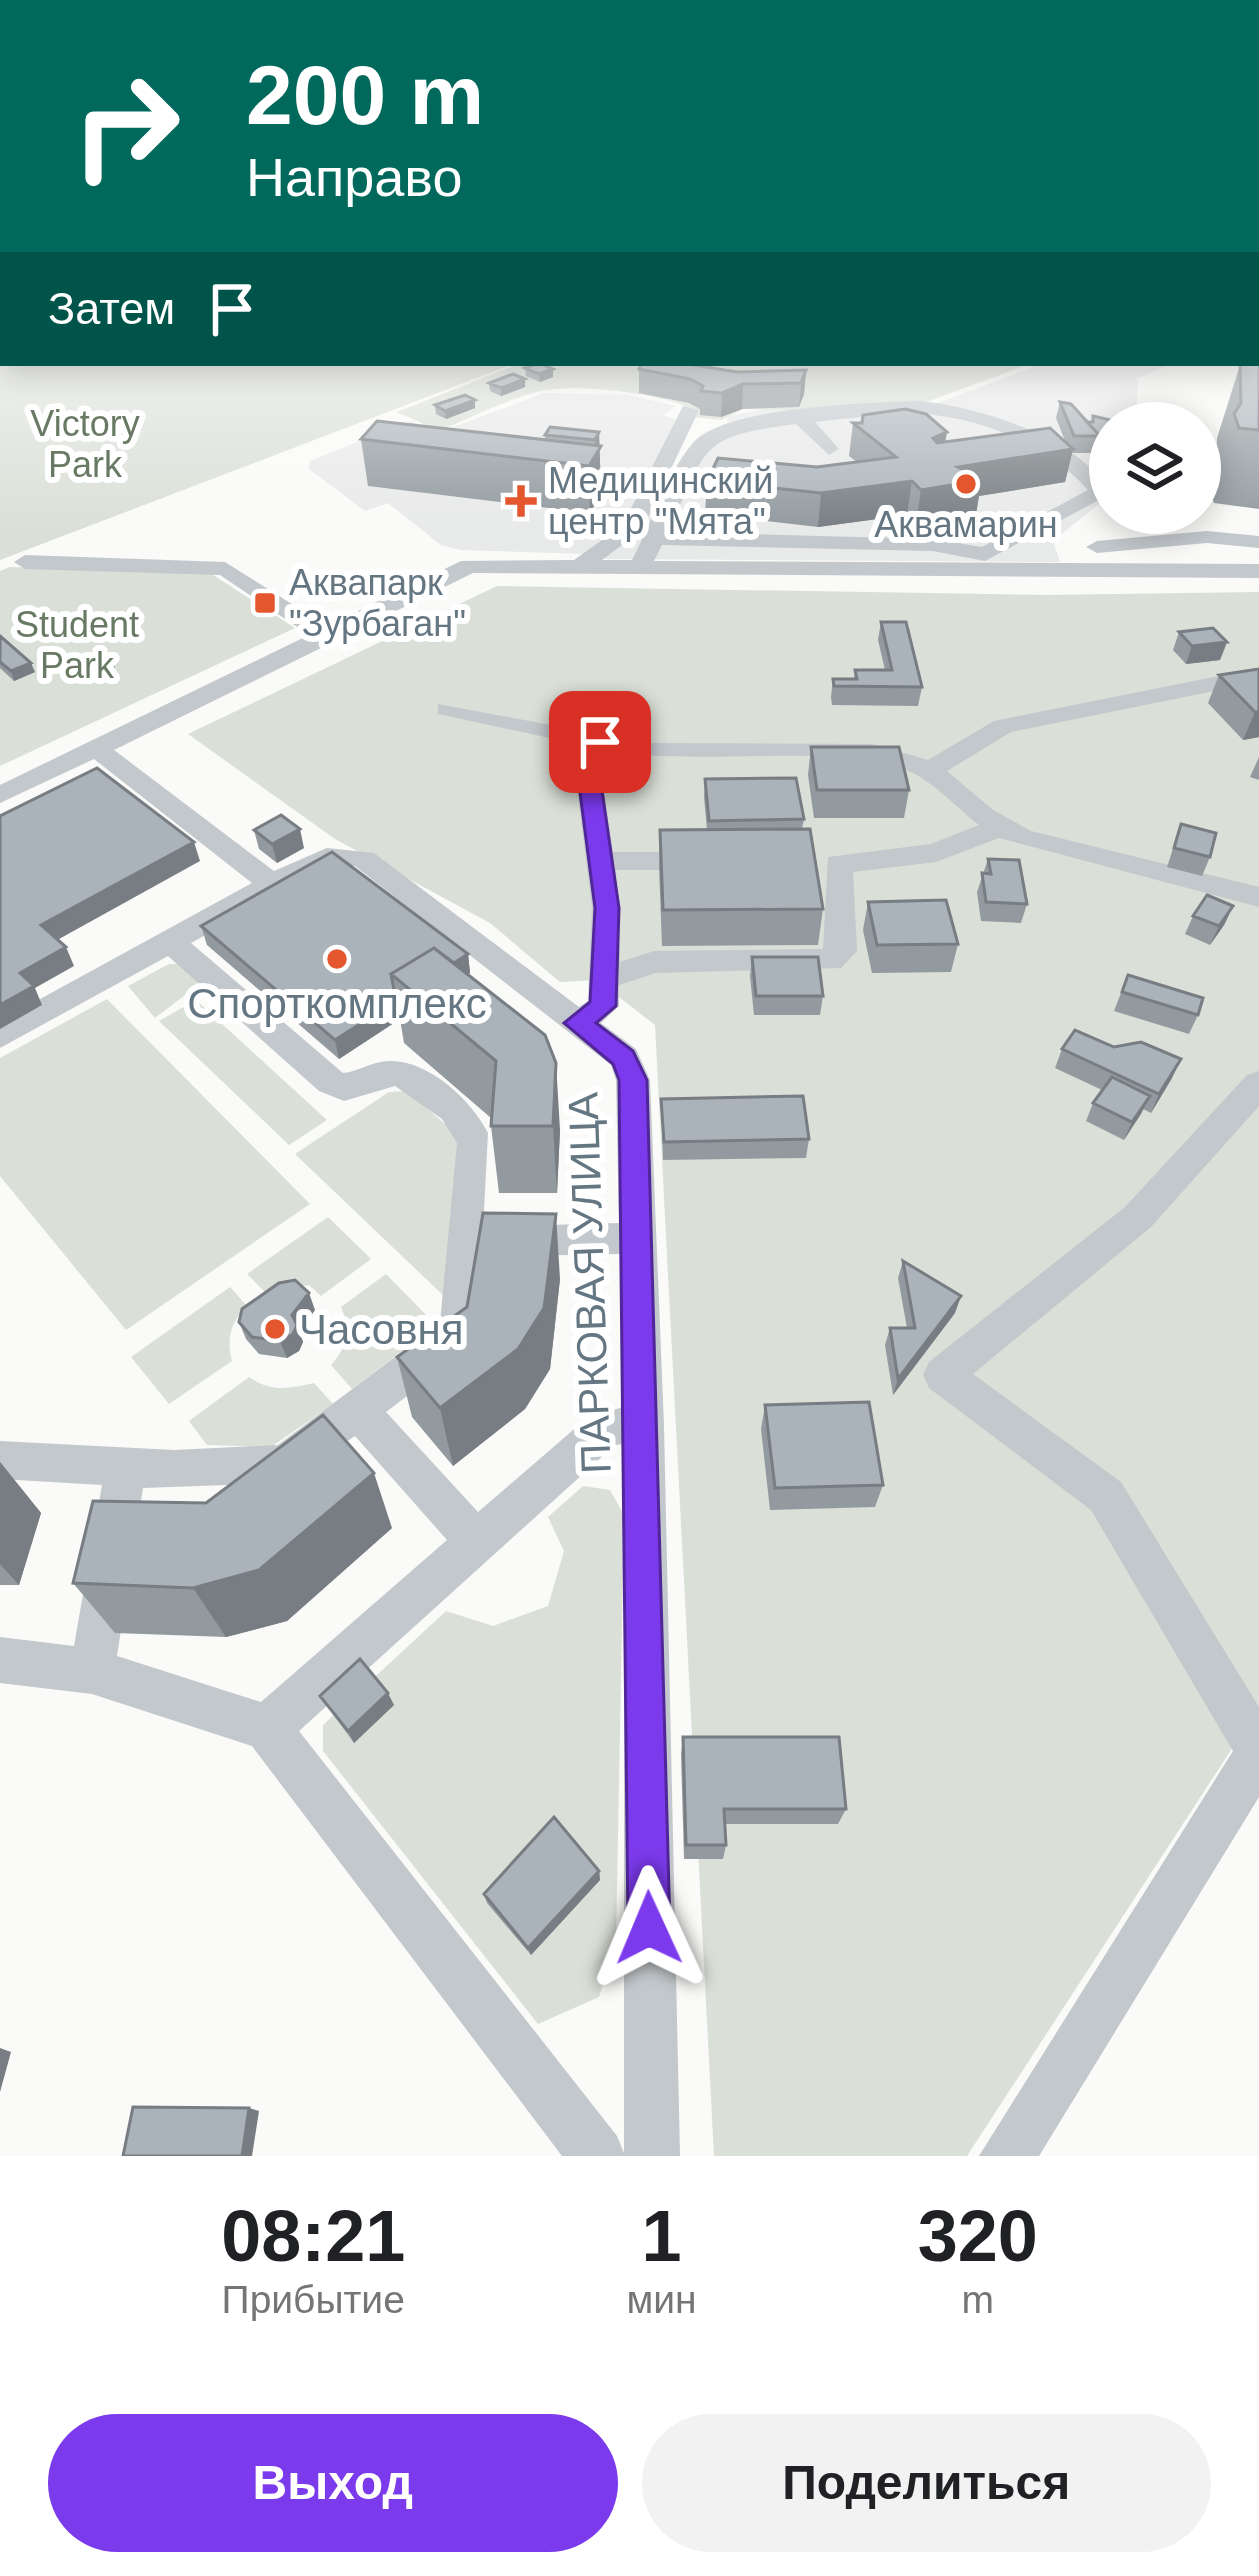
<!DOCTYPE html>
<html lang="ru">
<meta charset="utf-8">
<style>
body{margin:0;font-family:Helvetica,sans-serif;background:#f2f2f2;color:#202124;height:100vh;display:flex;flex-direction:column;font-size:45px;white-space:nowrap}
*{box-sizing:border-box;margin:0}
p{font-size:39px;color:#757577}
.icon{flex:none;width:66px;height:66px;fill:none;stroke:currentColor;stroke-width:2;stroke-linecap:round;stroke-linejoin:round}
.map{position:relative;height:2156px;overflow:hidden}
.drawer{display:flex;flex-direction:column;background:#fff;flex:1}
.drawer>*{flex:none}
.guide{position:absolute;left:0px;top:0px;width:1260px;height:366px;box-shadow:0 6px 30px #0003;background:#00695c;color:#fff;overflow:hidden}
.fabs{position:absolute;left:1089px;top:402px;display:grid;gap:24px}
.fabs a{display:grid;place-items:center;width:132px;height:132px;border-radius:50%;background:#fff;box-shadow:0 6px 30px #0003;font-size:60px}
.pin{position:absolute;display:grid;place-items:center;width:102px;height:102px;color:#fff;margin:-51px;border-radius:24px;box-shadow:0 6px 18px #0006}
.me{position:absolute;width:132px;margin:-66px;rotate:359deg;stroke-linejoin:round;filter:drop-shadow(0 0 9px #0008)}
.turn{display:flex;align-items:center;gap:42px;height:252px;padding:0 48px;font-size:54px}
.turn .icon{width:156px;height:156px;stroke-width:2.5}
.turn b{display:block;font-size:84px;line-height:102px}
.then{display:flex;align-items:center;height:114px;padding:0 48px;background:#0003;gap:24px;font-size:45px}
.eta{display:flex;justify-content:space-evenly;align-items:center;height:204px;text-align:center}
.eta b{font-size:72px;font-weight:800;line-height:84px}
.action{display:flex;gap:24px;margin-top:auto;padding:24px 48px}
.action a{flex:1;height:138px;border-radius:72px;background:#7c3aed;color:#fff;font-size:48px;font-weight:800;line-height:138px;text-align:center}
.action a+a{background:#f2f2f2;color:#202124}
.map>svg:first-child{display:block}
.built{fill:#e8e9e9}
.green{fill:#dadfd7}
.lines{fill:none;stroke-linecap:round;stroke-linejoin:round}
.major-casing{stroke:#b5babe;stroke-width:6}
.minor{fill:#c3c8cc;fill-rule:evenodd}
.major{fill:#fff;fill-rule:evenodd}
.wall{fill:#929a9f}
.shaded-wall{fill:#777d82}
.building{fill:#aab3b9;stroke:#777d82;stroke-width:3}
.route{fill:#7c3aed;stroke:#51269a;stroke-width:3}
.poi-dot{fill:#e4572e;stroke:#fff;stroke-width:4.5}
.labels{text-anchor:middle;stroke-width:12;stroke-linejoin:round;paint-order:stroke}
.far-park-label{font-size:36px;fill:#687a64;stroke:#fff}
.far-poi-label{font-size:36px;fill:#657683;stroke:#fff;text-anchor:start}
.poi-label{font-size:42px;fill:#657683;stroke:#fff}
.street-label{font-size:42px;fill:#657683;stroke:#fff}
</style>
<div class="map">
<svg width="1259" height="2156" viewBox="0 0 1259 2156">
<rect width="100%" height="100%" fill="#fafaf8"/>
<path class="built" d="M1045,363H1173L1138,378L1136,423H1110V495L1053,541L1060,562L600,559L637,533L686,452L727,424L728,416L768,408L824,412L938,403Z
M544,393L629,395L676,406L663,415L678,420L623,530L586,554L461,550L441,545L388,503L365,511L309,469L310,461L411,421L437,433Z"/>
<path class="green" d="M0,287L3,363H516L0,560Z
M521,363H1032L929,401L827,411L744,409L721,420L694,417L696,411C664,393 573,382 537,392C503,401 470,418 439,431L397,412Z
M10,567L207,571L295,628L0,766V571Z
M497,586L1046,595L1259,592V1707L967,2156H714L655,1025L597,980L560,982L490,923L335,839L188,734Z
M169,964H179L198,980L197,986L155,1018L128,986Z
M107,999L310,1204L126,1330L0,1176V1058Z
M196,1000L327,1120L289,1145L159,1021Z
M407,1091L462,1139L446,1298L295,1154L389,1092Z
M328,1217L371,1259L321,1296L309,1285L265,1292L247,1274Z
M386,1274L436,1325L352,1389L331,1365C348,1347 351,1329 341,1307Z
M230,1287L246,1305C231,1324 226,1337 232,1361L169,1404L131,1357Z
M249,1377C271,1392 288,1389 314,1383L333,1404L271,1447L207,1445L189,1421Z
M583,1486L610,1490L624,1515L616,1944L599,1997L538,2024L323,1751V1725L446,1611L493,1626L548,1606L564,1551L548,1517Z"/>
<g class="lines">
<g class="major-casing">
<path id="major" d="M0,271H3V283H0Z"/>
</g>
<path class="minor" d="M1257,323H1259V333H1257Z
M918,401C974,405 1085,439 1110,494L985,561L933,551L662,545L654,561L1259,564V578L473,573L114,750L274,871L327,848L374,853L579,1007L588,1001L592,908L573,755L582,745L438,714V704L647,743L873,744L928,760L994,721L1259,668V682L1011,732L947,771L993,810L1031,831L1259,887V907L999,838L936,862L853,872L857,951L841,968L656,973L619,985V1006L601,1023L636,1049L650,1080L664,1426L680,2156H562L252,1746L92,1694L0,1683V1637L74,1646L102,1485L0,1479V1441L174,1450L278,1445L440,1323L457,1143L442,1119L395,1086L344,1101L319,1091L168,956L0,1048V1021L252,883L94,759L0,803V785L309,635L220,575L25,569L14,562L25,555L225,562L327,626L461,561L574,560L622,526L683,406L699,410L642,530L602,560H632C651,524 666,475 692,444C722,406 869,403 918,401ZM896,413C964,411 1042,438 1088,490L982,547L933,539L668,532C709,446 696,437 796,424L829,455L839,449L815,422ZM606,750C691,768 848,740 913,773C938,786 957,808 979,825L931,844L828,857L823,949L654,951L620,962L616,870H701L715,861L701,852H613L599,757ZM331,866H355L611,1065L616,1080L619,1223L516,1226L503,1230L498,1241L503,1252L516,1256L620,1254L623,1407L587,1418L478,1512L386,1412L464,1353L478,1327L488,1133C471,1100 429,1060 389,1061C373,1061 357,1072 343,1073L191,943ZM355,1436L447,1540L261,1702L117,1656L143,1488L285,1483ZM624,1444V2153L617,2136L299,1731L615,1445Z
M1207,531L1259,536V548L1207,543L1097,553L1086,547L1097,541Z
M1259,1071V1106L1151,1227L973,1374L1121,1482L1259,1707V1797L1039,2156H979L1233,1751L1091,1510L929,1388L923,1375L929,1362L1125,1207L1247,1075Z"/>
<use href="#major" class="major"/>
</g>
<path class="wall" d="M1259,354V509L1214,503L1209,489L1216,466L1217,438L1240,365Z
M525,368L553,377L540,382L526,376Z
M639,369L737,372L806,370L804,394L799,407L742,409L721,417L700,415V409L689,403L639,393Z
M525,379V387L501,396L490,391L489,383Z
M1060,402L1087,422H1092L1093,416L1110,423V444L1098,445L1096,453H1072L1065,482L979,496L976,514L916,523L907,515L818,527L705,514L707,481L857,462L849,456L853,423L947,432L945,442L1065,441L1056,418Z
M435,405L475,408L446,419L436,414Z
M599,432L601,493L590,513L368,486L361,439L545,440V435Z
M881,622L922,687L918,706L832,705L831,697L833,679H854L855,670H885L878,640Z
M1179,632L1227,642L1220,660L1186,664L1173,650Z
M0,636L35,672L14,681L0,668Z
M112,656L115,666L110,677H92L89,668Z
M1259,669V737L1243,740L1208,703L1219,675Z
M811,747L909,790L904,818H814L808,775Z
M1259,757V780L1250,777Z
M705,779L804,819L802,829L823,909L818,945L662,946L659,867L660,830H707L704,797Z
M1181,824L1210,857L1202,876L1167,867Z
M254,830L304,848L277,863L259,849Z
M988,859L1027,904L1021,923L981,921L977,892Z
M868,902L958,944L951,972L872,973L863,930Z
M1233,906L1224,925L1210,945L1185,934L1193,916Z
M201,926L468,954L470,973L468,974L560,1130L557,1193H499L491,1126V1118L404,1043L400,1019L339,1059L207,945Z
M752,957L823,996L820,1015H754L750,976Z
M1128,975L1198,1015L1189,1034L1114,1011Z
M1062,1049L1172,1078L1151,1113L1143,1109L1124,1140L1086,1121L1093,1103L1102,1090L1055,1068Z
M661,1099L809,1139L806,1158L663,1160Z
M903,1261L955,1313L893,1395L885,1345L890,1328H907L898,1278Z
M560,1279L550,1369L525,1409L453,1466L412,1417L397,1357Z
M315,1310L299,1331L303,1342L299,1351L287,1358L259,1354L246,1339L239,1322Z
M765,1405L883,1485L875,1507L770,1510L761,1429Z
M0,1462L41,1513L19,1585H0Z
M392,1528L287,1621L226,1637L115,1633L73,1583Z
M320,1696L394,1705L354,1743Z
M683,1737L846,1809L838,1824H725L726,1845L723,1859H684L681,1754Z
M599,1871L600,1880L531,1955L487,1903L484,1894Z"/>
<path class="shaded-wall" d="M553,369V377L540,382L539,374Z
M806,370L804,394L799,407L801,383Z
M525,379V387L501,396V388Z
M743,384L742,409L721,417L722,393Z
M475,400V408L446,419L445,411Z
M599,432L601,493L590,513L589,466L595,455V440Z
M947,432L941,464L933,438Z
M1073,449L1065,482L979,496L976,514L916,523L921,490L958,467Z
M912,481L907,515L818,527L821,493Z
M1227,642L1220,660L1186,664L1192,646Z
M112,656L115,666L110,677L107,668Z
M31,663L35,672L14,681L11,671Z
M1255,712H1259V737L1243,740Z
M300,829L304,848L277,863L272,844Z
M194,842L200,861L50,944L41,925Z
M1233,906L1224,925L1210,945L1219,926Z
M66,947L74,966L35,988L42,1005L0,1029V1005L20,973Z
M468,954L470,973L425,1002L411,991Z
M396,1001L400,1019L339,1059L335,1040Z
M1181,1059L1172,1078L1151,1113L1159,1094Z
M556,1063L560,1130L557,1193L553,1126Z
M1150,1096L1141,1114L1124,1140L1132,1122Z
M556,1214L560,1279L550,1369L525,1409L453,1466L440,1408Z
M309,1293L315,1310L299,1331L303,1342L299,1351L287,1358L280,1341L292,1315Z
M961,1296L955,1313L893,1395L898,1379Z
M0,1462L41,1513L19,1585L0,1564Z
M374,1473L392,1528L287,1621L226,1637L193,1588Z
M388,1693L394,1705L354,1743L348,1731Z
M599,1871L600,1880L531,1955L528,1948Z
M0,2048L11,2052L0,2092Z
M249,2108L259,2111L252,2156H242Z"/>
<path class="building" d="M1259,354V430L1239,428L1234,414L1241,403L1240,365L1244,363H1257V355Z
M539,363L553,369L539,374L525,368Z
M642,363H681L737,372L806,370L801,383L743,384L722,393L701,391L703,386L690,379L639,369Z
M513,374L525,379L501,388L489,383Z
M465,395L475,400L445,411L435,405Z
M1060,402L1071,404L1100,436H1074Z
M905,409L926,414L947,432L933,438L937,443L1050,428L1073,449L958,467L982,480L921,490L912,481L821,493L707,481L718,458L817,467L896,457L853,423H862L863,415Z
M1093,416L1123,423H1110V436H1098H1100L1087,422H1093Z
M377,421L601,446L589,466L361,439Z
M550,427L599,432L595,440L545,435Z
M881,622H906L922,687L834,686L833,679H857L855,670H892Z
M1213,628L1227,642L1192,646L1179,632Z
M0,636L31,663L11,671L0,662Z
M112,656L107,668H89L94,657Z
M1259,669V712H1255L1219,675Z
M811,747H899L909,790H817Z
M97,768L194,842L41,925L66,947L20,973L34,986L0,1005V816Z
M796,778L804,819L709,821L705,779Z
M281,815L300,829L272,844L254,830Z
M1181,824L1216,833L1210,857L1174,848Z
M810,829L823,909L663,910L660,830Z
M332,852L468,954L454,963L434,948L391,974L396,1001L335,1040L201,926Z
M988,859L1019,860L1027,904L986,902L982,873L991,874Z
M1207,895L1233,906L1219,926L1193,916Z
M946,900L958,944L877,945L868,902Z
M434,948L545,1035L556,1063L553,1126H491L496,1061L391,974Z
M752,957H818L823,996H756Z
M1128,975L1203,998L1198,1015L1122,992Z
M1075,1030L1114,1047L1141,1042L1181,1059L1159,1094L1062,1049Z
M1112,1077L1150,1096L1132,1122L1093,1103Z
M803,1096L809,1139L664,1142L661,1099Z
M483,1213L556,1214L544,1308L518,1349L440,1408L397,1357L467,1307Z
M903,1261L961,1296L898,1379L890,1328H915Z
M295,1280L309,1293L292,1315L297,1325L293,1334L280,1341L252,1337L239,1322L242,1309L279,1283Z
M869,1402L883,1485L775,1488L765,1405Z
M323,1415L374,1473L259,1570L193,1588L73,1583L93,1501L206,1503Z
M360,1659L388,1693L348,1731L320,1696Z
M683,1737H839L846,1809H724L726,1845H686Z
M554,1817L599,1871L528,1948L484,1894Z
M133,2107L249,2108L242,2156H123Z"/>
<linearGradient id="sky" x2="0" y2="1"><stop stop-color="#96bcdc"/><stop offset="0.43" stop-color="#fdfdfc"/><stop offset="1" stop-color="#fdfdfc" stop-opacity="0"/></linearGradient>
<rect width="1259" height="533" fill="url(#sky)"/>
<path class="route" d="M592,737L610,742L597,756L619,908L616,1006L596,1023L633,1051L647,1080L670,1928L664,1943L649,1949L634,1943L628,1928L619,1080L613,1064L564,1023L590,1002L595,908L575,754Z"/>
<g class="poi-dot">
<circle cx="966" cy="484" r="12"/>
<path d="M515 483h12v12h12v12h-12v12h-12v-12h-12v-12h12z"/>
<rect x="253" y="591" width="24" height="24" rx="6"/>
<circle cx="337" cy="959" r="12"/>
<circle cx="275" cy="1329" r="12"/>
</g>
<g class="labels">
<g class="far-park-label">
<text x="85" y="436">Victory<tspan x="85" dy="41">Park</tspan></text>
<text x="77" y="637">Student<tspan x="77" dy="41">Park</tspan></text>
</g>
<g class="far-poi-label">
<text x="548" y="493">Медицинский<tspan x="548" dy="41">центр "Мята"</tspan></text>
<text x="966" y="537" text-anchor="middle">Аквамарин</text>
<text x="289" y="595">Аквапарк<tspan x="289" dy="41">"Зурбаган"</tspan></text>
</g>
<g class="poi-label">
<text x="337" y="1018">Спорткомплекс</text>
<text x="299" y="1344" text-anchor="start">Часовня</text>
</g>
<g class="street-label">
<text transform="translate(589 1283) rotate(-92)" y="15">ПАРКОВАЯ УЛИЦА</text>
</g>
</g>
</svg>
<div class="fabs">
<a><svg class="icon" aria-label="layers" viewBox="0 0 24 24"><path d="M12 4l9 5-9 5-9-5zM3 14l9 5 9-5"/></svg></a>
</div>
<div class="pin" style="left:600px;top:742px;background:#d93025"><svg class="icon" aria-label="arrive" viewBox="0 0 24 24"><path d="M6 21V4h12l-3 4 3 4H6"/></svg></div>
<svg class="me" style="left:649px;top:1928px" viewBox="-20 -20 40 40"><path d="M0-17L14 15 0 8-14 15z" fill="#7c3aed" stroke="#fff" stroke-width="4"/></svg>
<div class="guide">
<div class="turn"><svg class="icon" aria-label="right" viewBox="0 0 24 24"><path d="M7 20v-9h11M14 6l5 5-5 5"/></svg><div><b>200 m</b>Направо</div></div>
<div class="then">Затем<svg class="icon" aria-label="arrive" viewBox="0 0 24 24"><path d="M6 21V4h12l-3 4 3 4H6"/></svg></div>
</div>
</div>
<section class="drawer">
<div class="eta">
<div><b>08:21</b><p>Прибытие</p></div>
<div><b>1</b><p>мин</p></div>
<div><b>320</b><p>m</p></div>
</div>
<div class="action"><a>Выход</a><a>Поделиться</a></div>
</section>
